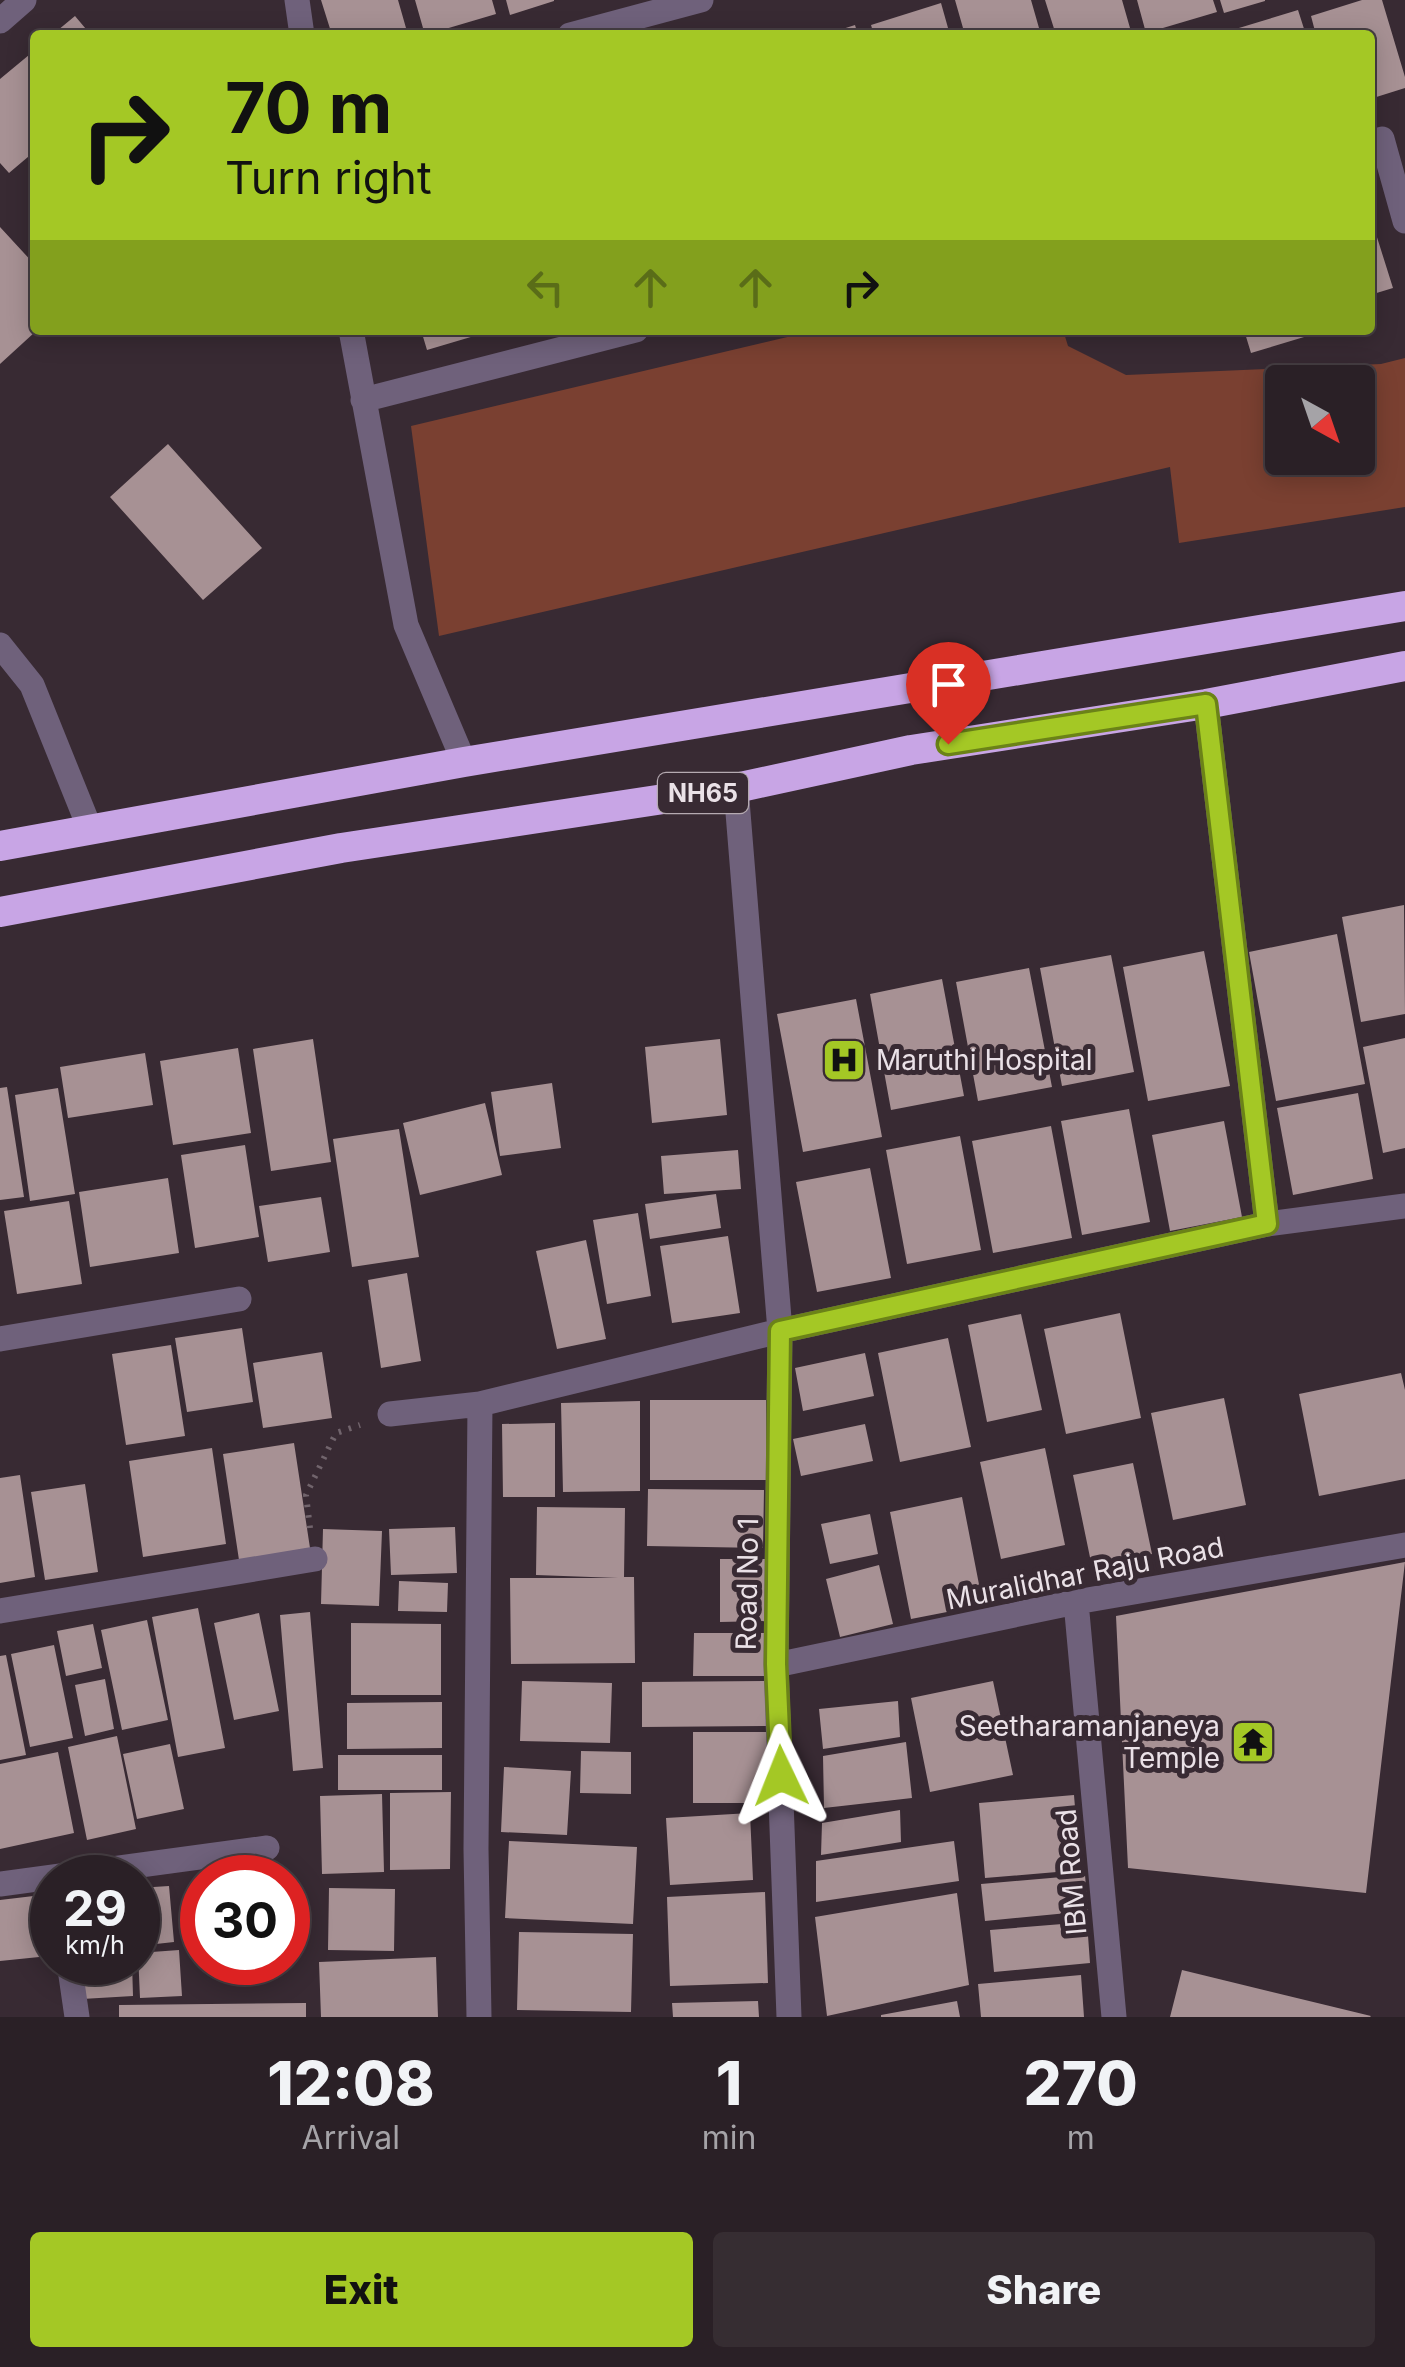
<!DOCTYPE html>
<style>
body{margin:0;font-family:Inter,sans-serif;background:#362d32;color:#f1f3f6;height:100vh;display:flex;flex-direction:column;font-size:38px;white-space:nowrap}
*{box-sizing:border-box;margin:0}
p{font-size:32px;color:#a5a3a7}
.icon{flex:none;width:55px;height:55px;fill:none;stroke:currentColor;stroke-width:2;stroke-linecap:round;stroke-linejoin:round}
.map{position:relative;height:2017px;overflow:hidden}
.details{display:flex;flex-direction:column;background:#2a2026;flex:1}
.details>*{flex:none}
.top-card{position:absolute;left:30px;top:30px;width:1345px;height:305px;border-radius:10px;box-shadow:0 5px 25px #0003,0 0 0 2px #463e43;background:#a4c825;color:#111;overflow:hidden}
.needle{width:65px;rotate:140deg}
.buttons{position:absolute;left:1265px;top:365px;display:grid;gap:20px}
.buttons a{display:grid;place-items:center;width:110px;height:110px;border-radius:10px;background:#2a2026;box-shadow:0 5px 25px #0003,0 0 0 2px #463e43;font-size:50px}
.speed{position:absolute;left:30px;top:1855px;display:flex;gap:20px;font-size:50px;font-weight:700;text-align:center}
.speed>*{display:grid;place-content:center;width:130px;height:130px;border-radius:50%;background:#2a2026;box-shadow:0 5px 25px #0003,0 0 0 2px #463e43;line-height:1}
.speed small{font-size:25px;font-weight:400}
.speed .limit{border:15px solid #d22;background:#fff;color:#111}
.pin{position:absolute;display:grid;place-items:center;width:85px;height:85px;color:#fff;margin:-102px -42px;border-radius:50% 50% 50% 0;rotate:-45deg;box-shadow:0 0 10px #0007}
.pin .icon{rotate:45deg}
.me{position:absolute;width:110px;margin:-55px;rotate:358deg;stroke-linejoin:round;filter:drop-shadow(0 0 8px #0008)}
.turn{display:flex;align-items:center;gap:35px;height:210px;padding:0 30px;font-size:45px}
.turn .icon{width:130px;height:130px;stroke-width:2.5}
.turn b{display:block;font-size:70px;line-height:85px}
.lanes{display:flex;align-items:center;height:95px;padding:0 30px;background:#0003;justify-content:center;gap:50px;direction:ltr}
.lanes .off{opacity:.35}
.eta{display:flex;justify-content:space-evenly;align-items:center;height:170px;text-align:center}
.eta b{font-size:60px;font-weight:800;line-height:70px}
.primary-button{display:flex;gap:20px;margin-top:auto;padding:20px 30px}
.primary-button a{flex:1;height:115px;border-radius:10px;background:#a4c825;color:#111;font-size:40px;font-weight:800;line-height:115px;text-align:center}
.primary-button a+a{background:#362d32;color:#f1f3f6}
.map>svg:first-child{display:block}
.green{fill:#7a4031;fill-rule:evenodd}
.building{fill:#a79194}
.lines{fill:none;stroke-linecap:round;stroke-linejoin:round}
.path{stroke:#71646c;stroke-width:6;stroke-dasharray:2.5 8;stroke-linecap:butt}
.minor{stroke:#6f617b;stroke-width:25}
.highway{stroke:#c8a5e5;stroke-width:30}
.route-casing{stroke:#6b8218;stroke-width:25}
.route{stroke:#a4c825;stroke-width:18}
.labels{text-anchor:middle;stroke-width:10;stroke-linejoin:round;paint-order:stroke}
.shield{fill:#382a33;stroke:#b5aab1;stroke-width:2.5}
.shield-label{font-size:25px;font-weight:bold;fill:#eae1e7}
.poi-label{font-size:28px;fill:#eae1e7;stroke:#382a33;text-anchor:start}
.street-label{font-size:28px;fill:#eae1e7;stroke:#382a33}
</style>
<div class="map">
<svg width="1405" height="2017" viewBox="0 0 1405 2017">
<rect width="100%" height="100%" fill="#382a33"/>
<path class="green" d="M817,330H1063L1068,346L1126,375L1381,364L1405,358V507L1179,543L1170,467L439,636L411,426ZM1282,382H1358V458H1282Z"/>
<path class="building" d="M321,0H398L408,35H332Z
M415,0H492L496,14L425,35Z
M506,0H554V1L510,15Z
M955,0H1031L1041,35H965Z
M1045,0H1122L1132,35H1056Z
M1137,0H1213L1217,12L1146,33Z
M1220,0H1265V1L1224,13Z
M1362,0H1382L1405,77V88L1370,99V35H1316L1311,16Z
M941,3L950,35H874L871,25Z
M1298,10L1306,35H1230L1229,31Z
M75,16L91,35H52Z
M855,25L858,35H827V34Z
M35,50V151L9,173L0,163V79Z
M1370,215L1393,288L1370,295Z
M0,227L35,265V332L0,364Z
M421,330H491V331L427,350Z
M1244,330H1324V331L1251,353Z
M168,444L262,548L203,600L110,497Z
M1404,905L1405,1014L1361,1022L1342,917Z
M1337,934L1365,1084L1276,1101L1249,952Z
M1204,951L1230,1086L1148,1101L1123,967Z
M1111,955L1134,1072L1062,1086L1040,968Z
M1029,968L1052,1087L978,1101L956,982Z
M942,979L964,1096L891,1110L870,994Z
M856,999L882,1137L803,1152L777,1014Z
M1405,1038V1148L1383,1153L1363,1047Z
M313,1039L331,1162L271,1171L253,1049Z
M720,1039L727,1115L652,1123L645,1047Z
M238,1048L251,1133L173,1145L160,1061Z
M145,1053L153,1105L68,1118L60,1067Z
M552,1083L561,1148L500,1156L491,1092Z
M7,1087L24,1197L0,1200V1088Z
M58,1088L75,1194L30,1201L15,1095Z
M1358,1093L1373,1179L1293,1195L1277,1108Z
M485,1103L502,1175L420,1195L403,1123Z
M1129,1109L1150,1222L1082,1235L1061,1121Z
M1224,1121L1242,1217L1170,1231L1152,1135Z
M1051,1126L1072,1238L993,1253L972,1141Z
M399,1129L419,1257L352,1267L333,1139Z
M960,1136L981,1250L907,1264L886,1150Z
M245,1145L259,1237L195,1248L181,1155Z
M738,1150L741,1189L664,1194L661,1156Z
M870,1168L891,1278L817,1292L796,1182Z
M168,1178L179,1253L90,1267L79,1192Z
M716,1194L721,1228L650,1239L645,1204Z
M321,1197L330,1252L268,1262L259,1206Z
M69,1201L82,1284L17,1294L4,1211Z
M638,1213L651,1296L607,1304L593,1220Z
M728,1236L740,1313L672,1323L660,1246Z
M586,1240L606,1339L557,1349L536,1251Z
M407,1273L421,1361L381,1368L368,1280Z
M1120,1313L1141,1418L1066,1434L1044,1329Z
M1021,1314L1042,1410L987,1422L968,1325Z
M242,1328L253,1402L187,1412L175,1338Z
M948,1338L971,1447L900,1462L878,1353Z
M171,1345L185,1436L126,1445L112,1354Z
M322,1352L332,1418L263,1428L253,1363Z
M865,1353L874,1396L803,1411L795,1368Z
M1401,1373L1405,1390V1479L1319,1496L1299,1394Z
M1224,1398L1246,1505L1173,1520L1151,1413Z
M650,1400H766V1480H650Z
M640,1401V1491L563,1492L561,1403Z
M555,1423V1497H503L502,1424Z
M865,1424L873,1461L801,1476L793,1439Z
M294,1443L310,1548L239,1560L223,1454Z
M212,1448L226,1544L143,1557L129,1461Z
M1045,1448L1065,1545L1001,1559L980,1462Z
M1133,1463L1152,1554L1092,1567L1073,1475Z
M20,1475L35,1577L0,1583V1478Z
M85,1484L98,1572L45,1580L31,1492Z
M648,1489L764,1490L763,1548L647,1546Z
M962,1497L983,1605L911,1619L890,1512Z
M537,1507L625,1508L624,1577H634L635,1663L511,1664L510,1578H618L536,1575Z
M870,1514L878,1554L830,1564L821,1524Z
M455,1527L457,1573L391,1575L389,1529Z
M323,1529L382,1531L379,1606L321,1604Z
M720,1559H767L768,1621L720,1622Z
M1405,1562L1366,1893L1128,1868L1116,1616Z
M879,1565L893,1624L840,1637L826,1579Z
M399,1581L448,1583L447,1612L398,1611Z
M198,1608L225,1748L178,1757L152,1617Z
M310,1612L323,1768L293,1771L280,1615Z
M259,1613L279,1711L234,1720L214,1623Z
M147,1620L168,1720L122,1730L101,1630Z
M351,1623L441,1624V1695H351Z
M93,1624L102,1668L66,1676L57,1631Z
M694,1633H767L766,1676H693Z
M54,1645L73,1738L30,1747L11,1654Z
M6,1655L26,1755L0,1760V1656Z
M105,1679L114,1729L85,1736L75,1685Z
M522,1681L612,1683L610,1743L520,1741Z
M771,1681V1726L642,1727V1682Z
M993,1681L1013,1775L930,1792L911,1698Z
M898,1701L900,1737L823,1749L819,1709Z
M442,1702V1748L347,1749V1703Z
M693,1732H769L768,1803H693Z
M117,1736L136,1829L87,1840L68,1747Z
M906,1742L912,1798L824,1808L823,1756Z
M170,1744L184,1809L137,1819L123,1754Z
M581,1751L631,1752V1794L580,1793Z
M58,1752L74,1833L0,1849V1764Z
M338,1755H442V1790H338Z
M504,1767L571,1771L567,1835L501,1832Z
M451,1792L450,1869L390,1870V1793Z
M382,1794L384,1872L322,1874L320,1796Z
M1074,1795L1080,1870L985,1878L979,1803Z
M900,1810L901,1842L821,1855L822,1823Z
M750,1813L753,1880L670,1885L666,1818Z
M509,1841L637,1847L633,1924L505,1918Z
M954,1841L959,1881L816,1902V1861Z
M1085,1875L1088,1911L985,1921L981,1884Z
M169,1886L174,1942L138,1946V1888Z
M329,1888L395,1889L394,1951L328,1950Z
M765,1892L768,1983L670,1986L667,1897Z
M957,1893L969,1985L827,2016L815,1917Z
M42,1895L49,1956L0,1961V1900Z
M1087,1922L1090,1963L994,1972L990,1930Z
M519,1932L633,1934L631,2012L517,2010Z
M179,1950L182,1996L140,1998L138,1953Z
M436,1957L438,2017H321L319,1962Z
M80,1962H132L133,1996L82,1999Z
M1182,1970L1371,2016L1370,2017H1170Z
M1081,1975L1084,2017H981L978,1984Z
M758,2001L759,2017H673L672,2003Z
M957,2001L960,2017H881V2015Z
M306,2003V2017H119V2005Z"/>
<g class="lines">
<path class="path" d="M310,1528L306,1495L336,1433L360,1425"/>
<path class="minor" d="M297,0L302,35
M0,21L24,0
M570,35L701,0
M1370,143L1382,139L1405,221
M351,330L406,625L464,762
M363,400L636,330
M0,645L32,685L90,829
M1206,704L1267,1224
M736,788L780,1331L776,1665L789,2017
M0,1339L239,1299
M390,1414L480,1404L780,1331L1267,1224L1405,1206
M1076,1602L1114,2017
M0,1611L315,1559
M776,1665L1076,1602L1405,1545
M0,1884L267,1848
M69,1962L77,2017
M479,2017L476,1849L480,1404"/>
<path class="highway" d="M0,846L464,762L1405,606
M0,912L341,848L736,788L911,750L1206,704L1405,666"/>
</g>
<g class="lines">
<g class="route-casing">
<path id="route" d="M781,1776L776,1664L780,1331L1267,1224L1206,704L948,744"/>
</g>
<use href="#route" class="route"/>
</g>
<defs>
<g id="hospital-square" transform="scale(2.25)"><rect x="-9" y="-9" width="18" height="18" rx="4" fill="#a4c825" stroke="#382a33"/><path d="M-5-5h3v3.5h4V-5h3V5h-3V1.5h-4V5h-3Z" fill="#111"/></g>
<g id="temple-square" transform="scale(2.25)"><rect x="-9" y="-9" width="18" height="18" rx="4" fill="#a4c825" stroke="#382a33"/><path d="M0-6L5-2H3V0L6.5 2.5H4V6H1.5V3h-3V6H-4V2.5H-6.5L-3 0V-2H-5Z" fill="#111"/></g>
</defs>
<g fill-rule="evenodd">
<use href="#hospital-square" x="844" y="1060"/>
<use href="#temple-square" x="1253" y="1742"/>
</g>
<g class="labels">
<rect class="shield" x="658" y="773" width="90" height="40" rx="8"/>
<g class="shield-label">
<text x="703" y="802">NH65</text>
</g>
<g class="poi-label">
<text x="876" y="1070">Maruthi Hospital</text>
<text x="1220" y="1736" text-anchor="end">Seetharamanjaneya<tspan x="1220" dy="32">Temple</tspan></text>
</g>
<g class="street-label">
<text transform="translate(1085 1573) rotate(-11)" y="10">Muralidhar Raju Road</text>
<text transform="translate(747 1584) rotate(-89)" y="10">Road No 1</text>
<text transform="translate(1071 1872) rotate(-95)" y="10">IBM Road</text>
</g>
</g>
</svg>
<div class="buttons">
<a><svg class="needle" viewBox="-14 -14 28 28"><path d="M0-13l5 13h-10z" fill="#e53935"/><path d="M0 13l5-13h-10z" fill="#a5a3a7"/></svg></a>
</div>
<div class="speed"><div>29<small>km/h</small></div><div class="limit">30</div></div>
<div class="pin" style="left:948px;top:744px;background:#d93025"><svg class="icon" aria-label="arrive" viewBox="0 0 24 24"><path d="M6 21V4h12l-3 4 3 4H6"/></svg></div>
<svg class="me" style="left:781px;top:1776px" viewBox="-20 -20 40 40"><path d="M0-17L14 15 0 8-14 15z" fill="#a4c825" stroke="#fff" stroke-width="4"/></svg>
<div class="top-card">
<div class="turn"><svg class="icon" aria-label="right" viewBox="0 0 24 24"><path d="M7 20v-9h11M14 6l5 5-5 5"/></svg><div><b>70 m</b>Turn right</div></div>
<div class="lanes"><svg class="icon off" aria-label="left" viewBox="0 0 24 24"><path d="M17 20v-9H6M10 6l-5 5 5 5"/></svg><svg class="icon off" aria-label="ahead" viewBox="0 0 24 24"><path d="M12 20V5M6 11l6-6 6 6"/></svg><svg class="icon off" aria-label="ahead" viewBox="0 0 24 24"><path d="M12 20V5M6 11l6-6 6 6"/></svg><svg class="icon" aria-label="right" viewBox="0 0 24 24"><path d="M7 20v-9h11M14 6l5 5-5 5"/></svg></div>
</div>
</div>
<section class="details">
<div class="eta">
<div><b>12:08</b><p>Arrival</p></div>
<div><b>1</b><p>min</p></div>
<div><b>270</b><p>m</p></div>
</div>
<div class="primary-button"><a>Exit</a><a>Share</a></div>
</section>
